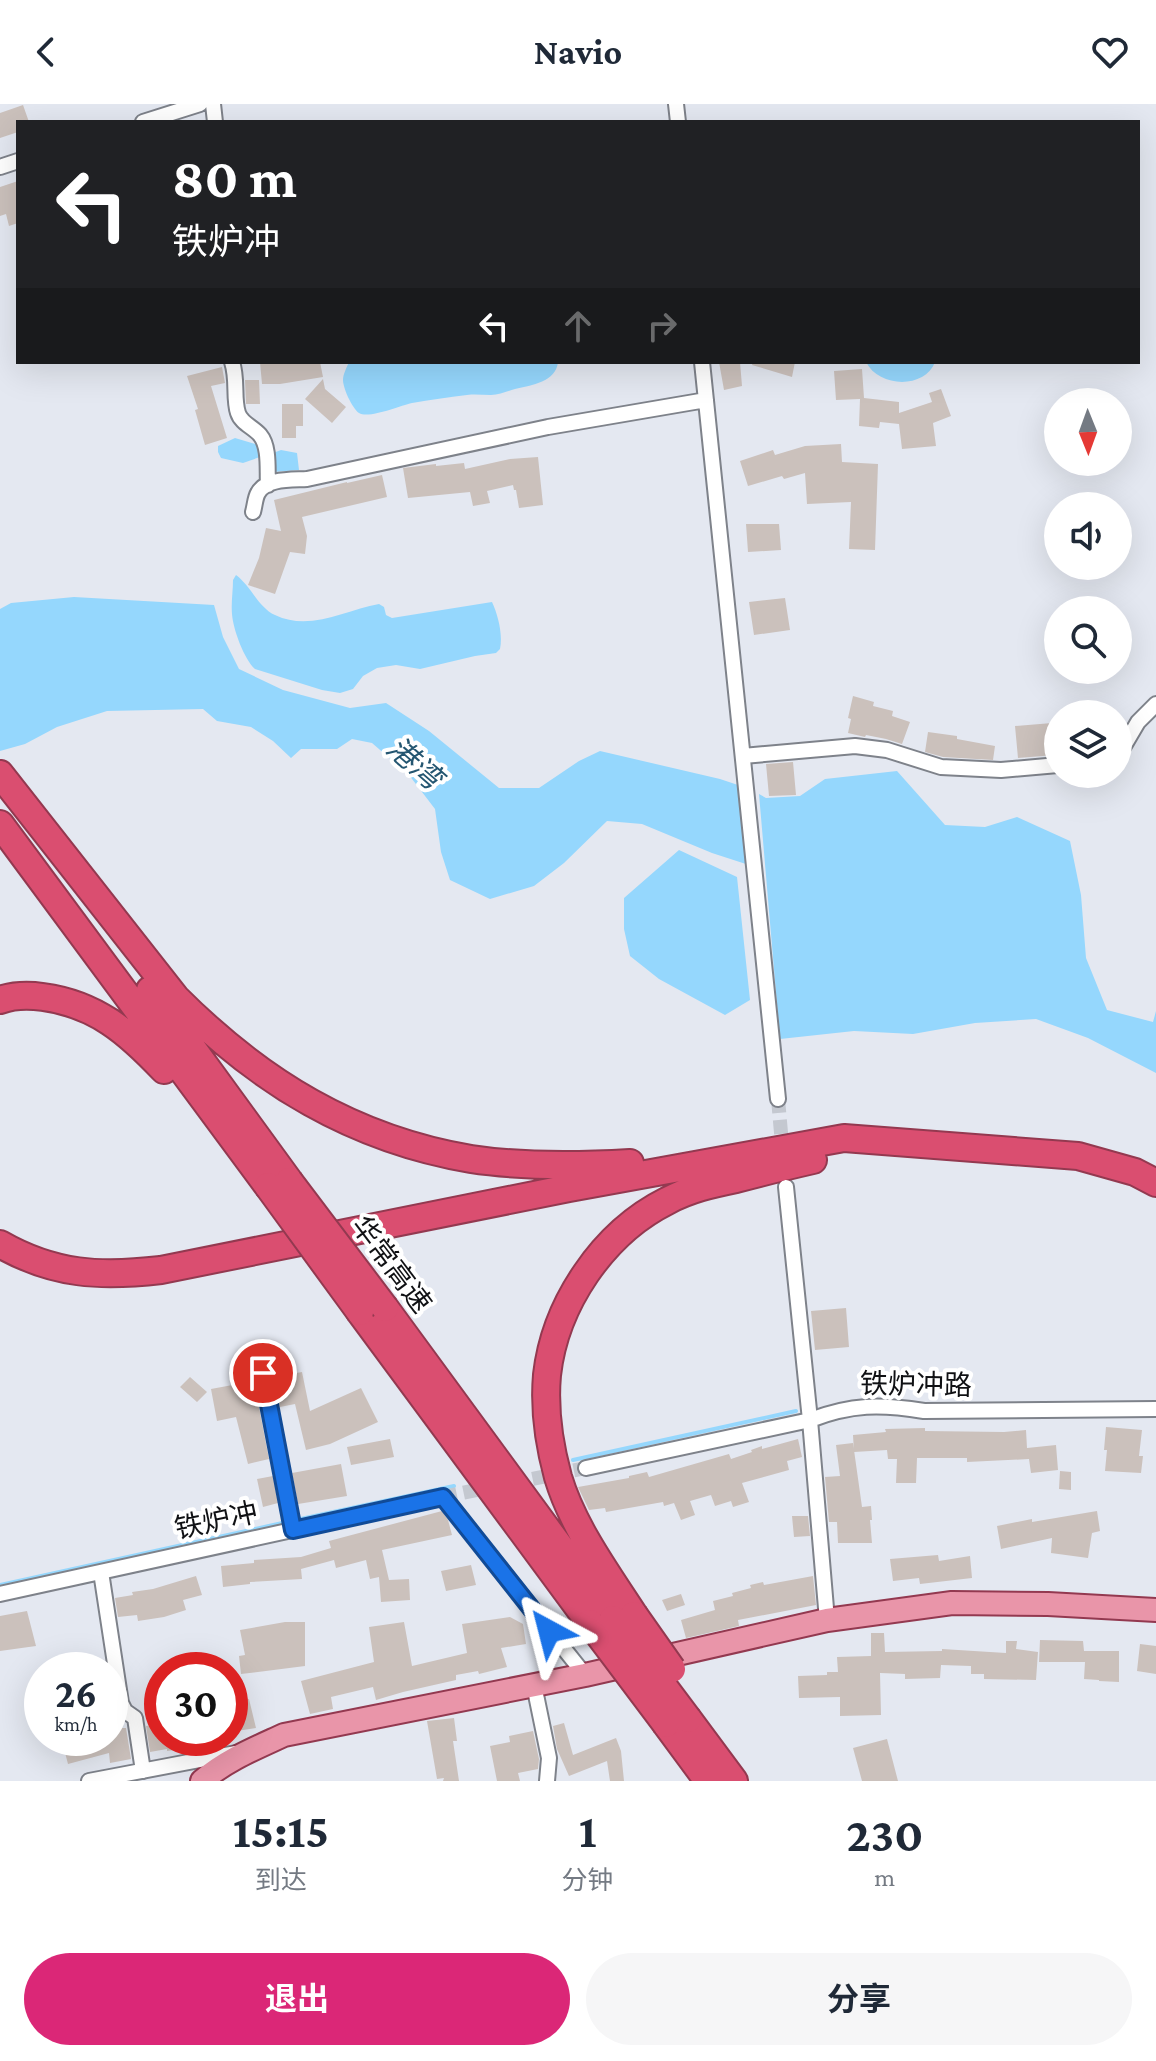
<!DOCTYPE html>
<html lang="zh">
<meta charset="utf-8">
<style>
body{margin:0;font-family:"Crimson Pro","Noto Sans SC",serif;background:#f6f6f7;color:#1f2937;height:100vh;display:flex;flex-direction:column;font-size:30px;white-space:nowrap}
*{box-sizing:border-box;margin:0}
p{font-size:26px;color:#747a83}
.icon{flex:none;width:44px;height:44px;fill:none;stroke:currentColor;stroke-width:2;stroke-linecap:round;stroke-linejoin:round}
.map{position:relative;height:1677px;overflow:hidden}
.panel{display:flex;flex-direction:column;background:#fff;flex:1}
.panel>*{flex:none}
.banner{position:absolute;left:16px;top:16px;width:1124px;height:244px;border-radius:0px;box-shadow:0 8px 32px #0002;background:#202124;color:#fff;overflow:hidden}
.needle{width:52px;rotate:179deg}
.tools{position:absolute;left:1044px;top:284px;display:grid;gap:16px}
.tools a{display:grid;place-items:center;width:88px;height:88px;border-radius:50%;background:#fff;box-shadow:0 8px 32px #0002;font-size:40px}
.speed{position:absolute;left:24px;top:1548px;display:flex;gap:16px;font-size:40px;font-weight:700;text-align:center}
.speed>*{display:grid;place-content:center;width:104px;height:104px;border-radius:50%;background:#fff;box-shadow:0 8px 32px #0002;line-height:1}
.speed small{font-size:20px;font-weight:400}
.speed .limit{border:12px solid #d22;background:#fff;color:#111}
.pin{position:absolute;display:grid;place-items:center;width:68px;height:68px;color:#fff;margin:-34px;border:4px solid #fff;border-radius:50%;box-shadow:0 2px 8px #0007}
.me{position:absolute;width:88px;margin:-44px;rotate:322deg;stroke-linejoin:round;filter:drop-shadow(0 0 6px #0008)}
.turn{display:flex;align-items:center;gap:28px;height:168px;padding:0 24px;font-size:36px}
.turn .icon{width:104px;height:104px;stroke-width:2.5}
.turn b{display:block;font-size:56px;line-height:68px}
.lanes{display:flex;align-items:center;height:76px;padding:0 24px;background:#0003;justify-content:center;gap:40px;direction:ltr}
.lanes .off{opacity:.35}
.eta{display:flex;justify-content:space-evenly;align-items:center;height:136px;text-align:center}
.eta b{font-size:48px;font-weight:700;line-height:56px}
.action{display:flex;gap:16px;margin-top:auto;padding:16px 24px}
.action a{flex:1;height:92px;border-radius:48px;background:#db2777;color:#fff;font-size:32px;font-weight:700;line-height:92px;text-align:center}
.action a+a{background:#f6f6f7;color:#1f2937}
header{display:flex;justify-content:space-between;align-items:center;height:104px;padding:0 24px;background:#fff;font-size:36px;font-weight:700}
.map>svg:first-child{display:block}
.water{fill:#95d7fd}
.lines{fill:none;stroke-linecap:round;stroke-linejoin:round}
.stream{stroke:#95d7fd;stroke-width:4}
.building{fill:#cbc1bc}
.street-tunnel{stroke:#c4c8d0;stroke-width:14;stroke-dasharray:14 7;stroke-linecap:butt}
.street-casing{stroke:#7e828a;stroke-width:18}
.primary-casing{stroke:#933950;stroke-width:26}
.highway-casing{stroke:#933950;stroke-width:30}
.street{stroke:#fff;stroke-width:14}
.primary{stroke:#e995a9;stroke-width:22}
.highway{stroke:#da4e70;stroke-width:26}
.highway-bridge-casing{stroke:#933950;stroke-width:30;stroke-linecap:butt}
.highway-bridge{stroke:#da4e70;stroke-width:26}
.route-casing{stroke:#114b97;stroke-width:20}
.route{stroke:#1a73e8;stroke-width:14}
.labels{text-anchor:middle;stroke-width:8;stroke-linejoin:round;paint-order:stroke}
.street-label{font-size:28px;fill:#101114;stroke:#fff}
.water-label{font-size:30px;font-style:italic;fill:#245671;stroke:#fff}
</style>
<header><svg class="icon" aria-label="back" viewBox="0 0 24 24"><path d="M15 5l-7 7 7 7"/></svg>Navio<svg class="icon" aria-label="heart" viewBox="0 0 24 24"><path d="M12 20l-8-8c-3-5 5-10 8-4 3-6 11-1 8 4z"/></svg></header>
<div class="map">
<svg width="1156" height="1677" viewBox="0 0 1156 1677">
<rect width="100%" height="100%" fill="#e4e8f1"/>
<path class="water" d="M349,258H558C556,278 532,281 515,285C508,287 499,291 491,291C483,291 475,290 467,291C448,293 430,296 412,299C399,302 369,315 359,309C352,304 343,284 343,276C343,270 347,263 349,258Z
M866,258H935C925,285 879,284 866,258Z
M235,334L265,343L260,353L243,359L221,354L218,348V342Z
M281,346L297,349L299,366L272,368L273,349Z
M236,471C251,482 258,503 275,511C310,528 345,506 379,500L384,503L386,511L392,514L492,498C498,511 503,530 500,545L496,549L475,552L420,565L396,561L377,564L363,572L353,585L340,589L322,586L255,565C244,555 233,525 232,510C231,499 233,487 233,476Z
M74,493L214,501L223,533L239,565L283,586L350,604L386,599L429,627L499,684H539L579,657L600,647L720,675L744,683L752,762L712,749L642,720L607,717L564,759L534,782L490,795L450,776L441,748L435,705L409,671L372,639L352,635L337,645H301L291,654L273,637L251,623L217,617L203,605L107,607L57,623L25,640L0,647V505L11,499Z
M897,667L945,721L985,723L1017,713L1070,737L1081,791L1086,854L1107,906L1153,918L1156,907V969L1088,934L1036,915L975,919L913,930L854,927L780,935L759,690L766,694L800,692L825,675Z
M679,746L737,773L750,896L725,911L659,875L630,852L624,825V794Z"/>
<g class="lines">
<path class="stream" d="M573,1356L796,1307
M296,1416L454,1382
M0,1481L287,1418"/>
</g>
<path class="building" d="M23,1L29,18H18V28L0,34V9Z
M18,77V119L9,122L6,110L0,112V83Z
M260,258H320L323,273L280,280H262Z
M719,258H740L742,282L724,286Z
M753,258H795L792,273L752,261Z
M222,263L225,279L211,282L227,334L205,341L195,306L198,305L187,272Z
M862,265L864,294L899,298V309L932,298L929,289L941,285L951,312L933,319L936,342L902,345L899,320L880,318L879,324L859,322L860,295L836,296L834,267Z
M323,275L325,285L346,303L332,319L305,295Z
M245,276H259L260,300H246Z
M282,300H303V322H296V334H282Z
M841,340L842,358L878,360L875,446L849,445L851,398L807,400L805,369L784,375L782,372L748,382L740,357L773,346L775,351L805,342Z
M538,353L543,401L519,404L516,386H514L513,381L487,387L490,399L473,402L470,388L408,394L403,364L436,360V362L464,359L465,365L510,355Z
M382,371L387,393L302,413L307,432L305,450L290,448L275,490L248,481L259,454L266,424L281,427L274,396L347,378V379Z
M746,420H779L781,446L748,448Z
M785,494L790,526L754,531L749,498Z
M853,592L874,598L873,602L893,607L892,612L910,618L902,640L886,635L866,631L865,633L848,629L851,615L848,614Z
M1052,619L1055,651L1018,654L1015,622Z
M928,628L957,632V635L995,642L993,656L943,653L925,648Z
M793,658L796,691L769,692L766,660Z
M846,1204L849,1243L815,1246L811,1207Z
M302,1268L310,1307L361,1284L378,1318L330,1340L306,1346L295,1300L280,1303L274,1273Z
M190,1273L207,1288L197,1298L180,1283Z
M254,1277L269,1355L248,1360L236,1313L217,1317L211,1285Z
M1106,1323L1142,1326L1139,1352H1143L1141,1369L1105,1367L1107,1346H1104Z
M925,1324V1327L1004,1328L1026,1326L1027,1344L1056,1341L1058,1366L1031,1369L1029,1355L967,1358V1354H917L916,1379H896L897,1355H888L887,1346L854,1348L853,1331L886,1328L885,1325Z
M390,1335L394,1353L351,1361L347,1343Z
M798,1335L802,1353L787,1357L789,1366L742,1379L749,1398L733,1403L731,1397L715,1402L711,1391L690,1397L695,1411L681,1416L674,1399L664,1402L663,1398L606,1408L605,1404L589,1406L578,1383L629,1374V1372L647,1368L649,1373L729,1350L731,1355L752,1348L751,1346L762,1342V1345Z
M853,1339L862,1403L871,1402L872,1416H870L872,1439H838L837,1418H829L825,1373L840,1372L836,1341Z
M341,1360L347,1392L298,1400L292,1369Z
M1060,1367L1071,1368V1386L1059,1385Z
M273,1372L278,1399L263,1403L257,1375Z
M442,1407L448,1416L452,1431L382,1446L389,1476L409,1475L410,1496L381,1498L379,1473L370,1475L366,1456L336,1464L334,1456L301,1465L302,1475L250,1478V1480L223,1483L221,1462L254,1459V1456L301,1453L331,1444L329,1437Z
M1097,1407L1100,1427L1092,1429L1088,1454L1051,1449L1052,1434L1001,1445L997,1422L1032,1415V1418Z
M792,1412H808L810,1432L794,1433Z
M938,1451L939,1457L970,1452L972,1474L920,1480L919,1474L893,1477L890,1455Z
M471,1461L476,1481L446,1487L441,1467Z
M196,1472L202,1491L183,1496L186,1506L164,1513L138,1517L137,1511L118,1513L115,1494L133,1491L132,1488L153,1485Z
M813,1472L816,1501L738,1516L739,1522L686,1534L681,1516L715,1506L713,1497L733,1492L732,1489L751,1484L750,1481L763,1478L764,1481Z
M681,1490L685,1501L667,1507L662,1496Z
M27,1507L36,1542L0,1547V1512Z
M510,1513L523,1520L526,1540L501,1544L507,1563L479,1570L478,1567L456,1571V1576L403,1588L376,1596L373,1583L331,1593L333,1605L310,1610L301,1577L374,1558L369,1523L404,1518L412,1562L467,1549L462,1520Z
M285,1518H305V1562L241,1570L239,1552L245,1551L240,1526Z
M871,1529H884L885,1548L942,1547V1545L1006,1549V1537H1017L1016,1545L1038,1548L1036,1576L984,1575V1570H971V1562L941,1561L940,1574L905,1575V1570L880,1569L881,1611L840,1612V1593L799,1594L798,1572L827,1571V1568H838L837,1553L871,1552Z
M1040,1536L1083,1537L1084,1547H1119V1578L1099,1577V1576L1084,1575L1085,1558H1039Z
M1140,1540L1156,1542V1570L1137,1567Z
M249,1595L256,1624L230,1628V1599Z
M454,1614L457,1637H453L459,1677H443L444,1674L437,1675L427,1617Z
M564,1619L573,1651L616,1634L621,1647L624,1677H610L607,1657L569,1672L557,1645L553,1622Z
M154,1621L156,1634H218L220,1642L197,1646L196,1643L167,1647V1645L150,1648L146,1622Z
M110,1624H126L131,1655L110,1659L109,1649L68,1660L63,1641L87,1634H110Z
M533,1627L539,1655L538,1665L518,1669L520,1677H497L490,1642L510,1638L509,1632Z
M887,1635L898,1677H862L853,1644Z"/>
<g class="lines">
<path class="street-tunnel" d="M778,995L783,1051
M512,1379L586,1364
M443,1393L491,1383"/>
<g class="street-casing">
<path id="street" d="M213,0L215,18
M676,0L678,18
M143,18L200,0
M0,63L18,57
M232,258C238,276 233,294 238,309C241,319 253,323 260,331C270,343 267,366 268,381
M702,258L778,995
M253,408C255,401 255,394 258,389C266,374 292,376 307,375L548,323L706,296
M743,652L855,642L887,646L941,663L1001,666L1058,661
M1118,652L1138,618L1156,600
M786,1083L810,1316L827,1516
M263,1269L293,1426
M586,1364L810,1316C852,1300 880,1300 924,1307L1156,1305
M101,1468L121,1599L125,1607L135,1614L143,1667
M0,1490L443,1393L585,1571
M534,1581L549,1654L547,1677
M89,1677L236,1649"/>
</g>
<g class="primary-casing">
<path id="primary" d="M202,1677C226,1656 256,1644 284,1631L585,1571L827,1516L952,1499L1048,1500L1156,1506"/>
</g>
<g class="highway-casing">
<path id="highway" d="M0,670L176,894C260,978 353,1035 471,1055C523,1063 578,1062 630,1059
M0,720L268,1082
M150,886L289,1077
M0,896C14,891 29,891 43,893C96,900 128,928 164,966
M0,1140C54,1171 101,1173 161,1166L569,1084L844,1034L1078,1052L1135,1068L1156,1079
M385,1204L613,1515
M360,1208L590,1519
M634,1511C606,1468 573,1423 558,1373C549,1340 544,1305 547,1271C555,1200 603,1129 667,1097C689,1085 712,1080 736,1075C762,1068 787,1062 813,1056
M688,1615L734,1677
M666,1620L708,1677"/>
</g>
<use href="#street" class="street"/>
<use href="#primary" class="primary"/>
<use href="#highway" class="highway"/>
<g class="highway-bridge-casing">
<path id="highway-bridge" d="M289,1077L385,1204
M268,1082L360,1208
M634,1511L672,1565
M613,1515L688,1615
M590,1519L666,1620"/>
</g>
<use href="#highway-bridge" class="highway-bridge"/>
</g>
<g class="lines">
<g class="route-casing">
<path id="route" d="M263,1269L293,1426L443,1393L549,1527"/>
</g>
<use href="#route" class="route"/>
</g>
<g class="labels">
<g class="street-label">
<text transform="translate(392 1160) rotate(53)" y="10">华常高速</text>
<text transform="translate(916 1280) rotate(1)" y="10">铁炉冲路</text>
<text transform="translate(216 1416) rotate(-12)" y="10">铁炉冲</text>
</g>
<g class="water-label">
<text transform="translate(414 659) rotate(41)" y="10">港湾</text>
</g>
</g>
</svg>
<div class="tools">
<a><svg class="needle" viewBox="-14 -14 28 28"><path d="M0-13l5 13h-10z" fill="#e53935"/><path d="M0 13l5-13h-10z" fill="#747a83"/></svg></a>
<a><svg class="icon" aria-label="sound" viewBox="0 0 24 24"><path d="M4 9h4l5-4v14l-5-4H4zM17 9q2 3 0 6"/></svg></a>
<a><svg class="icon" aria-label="search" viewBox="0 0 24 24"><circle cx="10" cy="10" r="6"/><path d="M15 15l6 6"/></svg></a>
<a><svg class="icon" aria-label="layers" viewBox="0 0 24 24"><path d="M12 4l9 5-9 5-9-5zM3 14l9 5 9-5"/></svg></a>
</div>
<div class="speed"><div>26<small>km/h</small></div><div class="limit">30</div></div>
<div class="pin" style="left:263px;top:1269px;background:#d93025"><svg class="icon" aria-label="arrive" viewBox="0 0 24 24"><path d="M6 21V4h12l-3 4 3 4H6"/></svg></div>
<svg class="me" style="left:549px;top:1527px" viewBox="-20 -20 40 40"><path d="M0-17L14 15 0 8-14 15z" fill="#1a73e8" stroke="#fff" stroke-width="4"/></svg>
<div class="banner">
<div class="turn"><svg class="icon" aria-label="left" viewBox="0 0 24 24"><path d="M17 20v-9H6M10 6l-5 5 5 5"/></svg><div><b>80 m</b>铁炉冲</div></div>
<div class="lanes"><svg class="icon" aria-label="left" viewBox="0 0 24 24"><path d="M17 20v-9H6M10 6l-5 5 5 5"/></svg><svg class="icon off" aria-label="ahead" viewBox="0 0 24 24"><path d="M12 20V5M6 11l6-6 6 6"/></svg><svg class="icon off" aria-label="right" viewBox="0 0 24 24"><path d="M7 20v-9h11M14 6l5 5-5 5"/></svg></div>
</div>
</div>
<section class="panel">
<div class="eta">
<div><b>15:15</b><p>到达</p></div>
<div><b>1</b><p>分钟</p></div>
<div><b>230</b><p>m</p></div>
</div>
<div class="action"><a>退出</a><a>分享</a></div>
</section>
